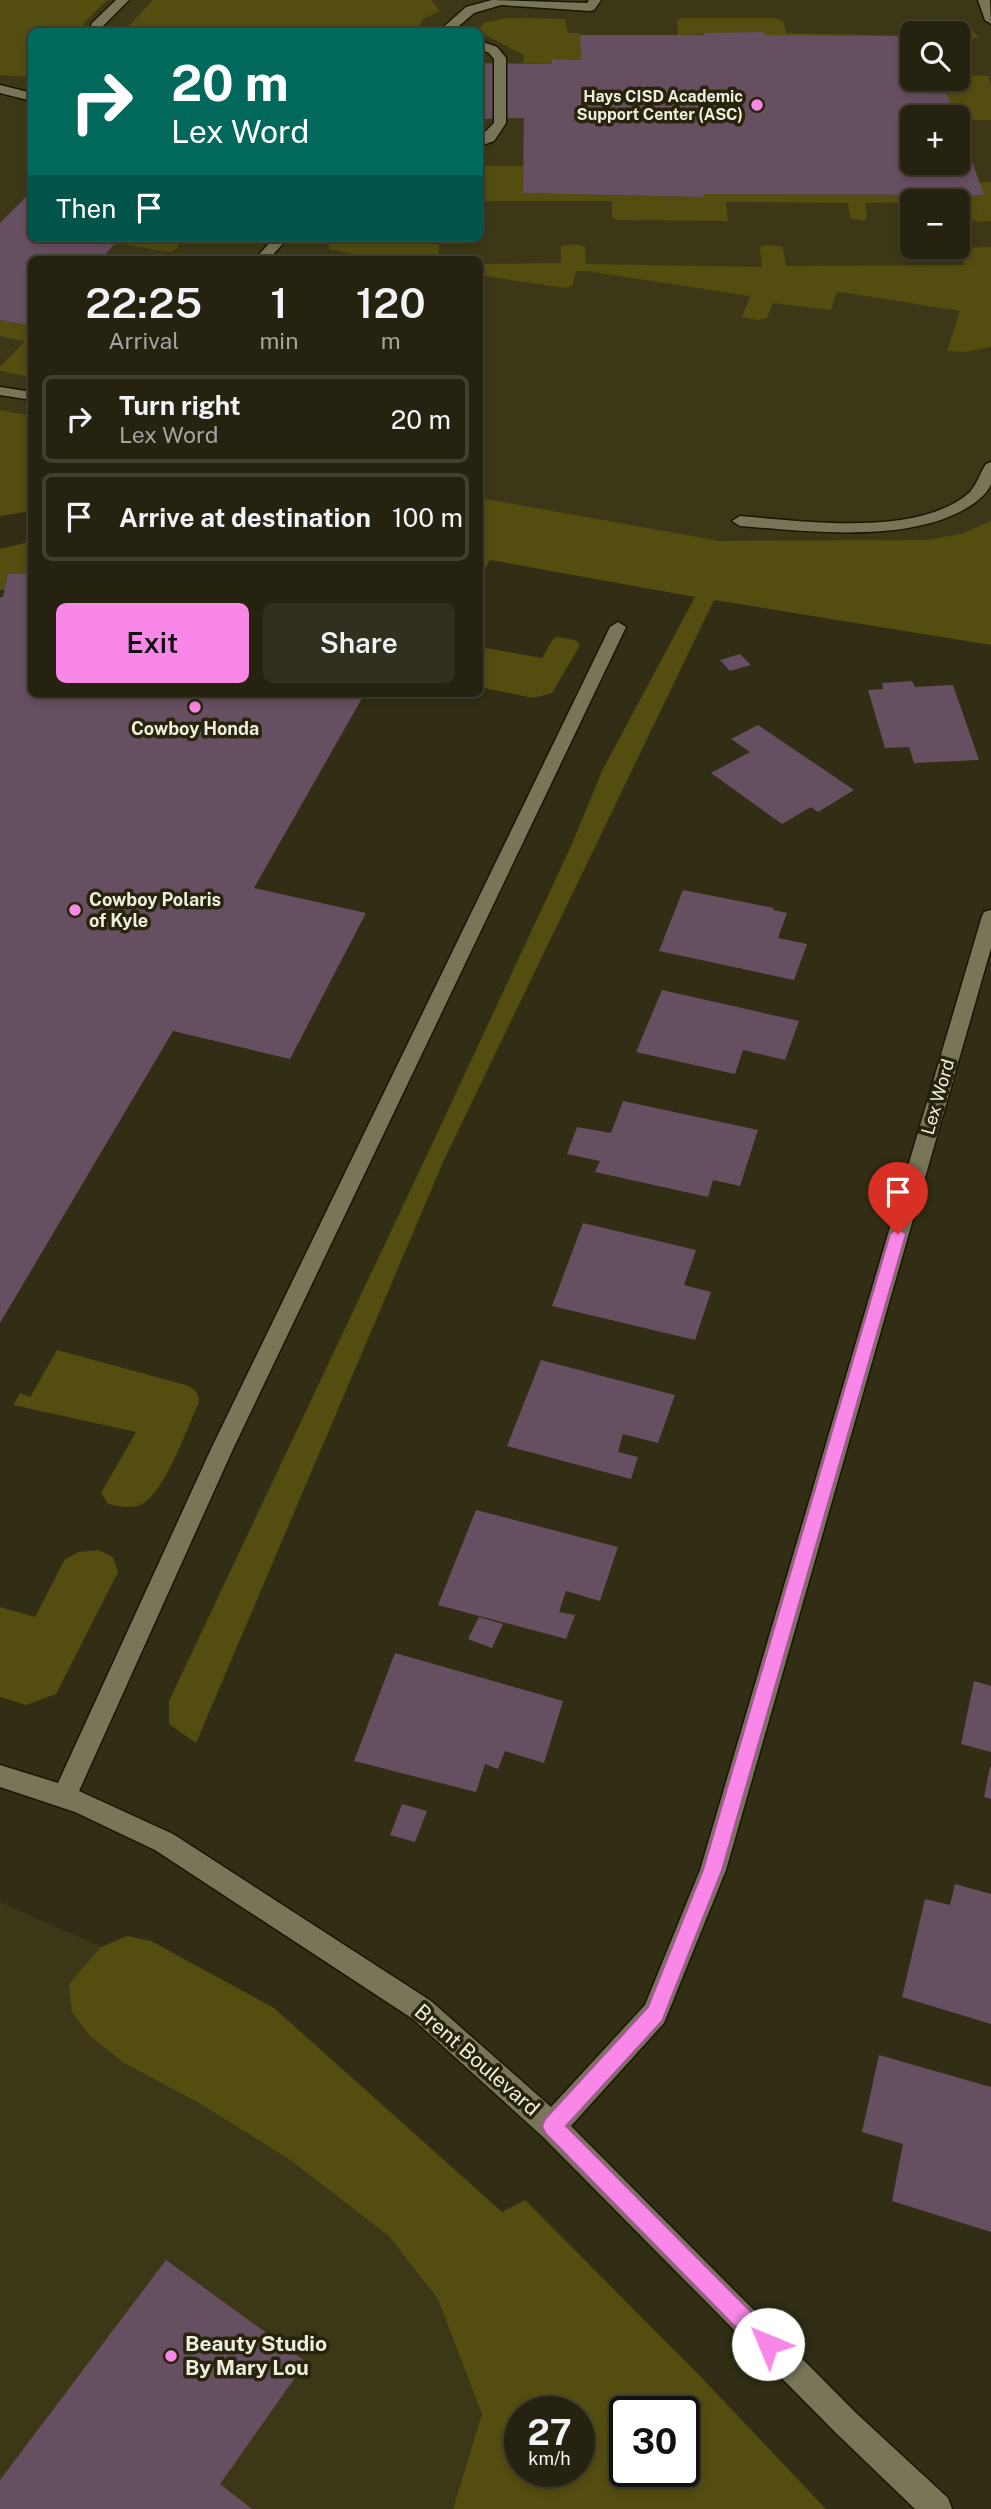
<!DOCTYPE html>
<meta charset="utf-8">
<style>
body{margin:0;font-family:"Public Sans",sans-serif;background:#312f1e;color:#f1f3f6;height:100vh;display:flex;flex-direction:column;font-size:26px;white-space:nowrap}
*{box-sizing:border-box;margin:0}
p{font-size:23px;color:#a3a49f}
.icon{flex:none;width:38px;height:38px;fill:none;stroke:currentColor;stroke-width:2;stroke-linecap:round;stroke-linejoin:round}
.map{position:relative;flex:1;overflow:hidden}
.drawer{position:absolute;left:28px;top:256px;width:455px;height:441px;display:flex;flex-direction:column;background:#252210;border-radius:10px;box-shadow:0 4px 10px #0003,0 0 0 2px #423f30}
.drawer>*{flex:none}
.top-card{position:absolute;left:28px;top:28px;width:455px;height:214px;border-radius:10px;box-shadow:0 4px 10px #0003,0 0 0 2px #423f30;background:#00695c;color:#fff;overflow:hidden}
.tools{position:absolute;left:900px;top:21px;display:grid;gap:14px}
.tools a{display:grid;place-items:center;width:70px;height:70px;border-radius:10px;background:#252210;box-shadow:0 4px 10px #0003,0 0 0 2px #423f30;font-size:35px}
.speed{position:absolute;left:504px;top:2396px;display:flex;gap:14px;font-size:35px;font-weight:700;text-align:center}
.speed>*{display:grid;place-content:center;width:91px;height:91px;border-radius:50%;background:#252210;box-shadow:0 4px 10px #0003,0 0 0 2px #423f30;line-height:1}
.speed small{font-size:18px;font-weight:400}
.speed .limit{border:4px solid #111;border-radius:10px;background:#fff;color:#111}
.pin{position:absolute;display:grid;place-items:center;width:60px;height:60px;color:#fff;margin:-72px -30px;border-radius:50% 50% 50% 0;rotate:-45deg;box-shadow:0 0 7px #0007}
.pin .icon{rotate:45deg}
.me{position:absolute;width:77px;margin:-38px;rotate:315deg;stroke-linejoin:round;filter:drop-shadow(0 0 5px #0008)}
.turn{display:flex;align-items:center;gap:24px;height:147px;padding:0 28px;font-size:32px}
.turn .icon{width:91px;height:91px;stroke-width:2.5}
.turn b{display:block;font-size:49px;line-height:60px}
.then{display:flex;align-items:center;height:66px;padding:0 28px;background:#0003;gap:14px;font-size:26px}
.eta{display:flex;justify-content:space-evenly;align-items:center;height:119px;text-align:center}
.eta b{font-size:42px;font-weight:600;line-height:49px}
.primary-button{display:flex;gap:14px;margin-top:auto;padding:14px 28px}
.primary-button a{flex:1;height:80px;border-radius:10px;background:#f987e8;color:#111;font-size:28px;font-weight:600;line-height:80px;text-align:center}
.primary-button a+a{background:#312f1e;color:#f1f3f6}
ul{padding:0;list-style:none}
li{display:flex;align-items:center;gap:21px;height:88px;margin:0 14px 10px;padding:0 14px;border:4px solid #423f30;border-radius:10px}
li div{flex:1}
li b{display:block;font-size:26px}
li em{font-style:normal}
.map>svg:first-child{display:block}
.built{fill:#3c3817;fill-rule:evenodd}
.green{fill:#544d10;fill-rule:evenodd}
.building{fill:#664f61}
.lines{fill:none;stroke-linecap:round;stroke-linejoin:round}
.minor-casing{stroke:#191600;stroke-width:3}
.minor{fill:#787559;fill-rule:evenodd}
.route{fill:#f987e8;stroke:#a25897;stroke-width:2}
.poi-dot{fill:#f987e8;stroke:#27240b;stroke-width:2.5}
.labels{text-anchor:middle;stroke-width:7;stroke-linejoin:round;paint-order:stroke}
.far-poi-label{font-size:16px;font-weight:bold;fill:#efedde;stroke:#27240b;text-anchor:end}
.poi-label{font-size:18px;font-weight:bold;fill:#efedde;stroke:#27240b}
.street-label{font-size:18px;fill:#efedde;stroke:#27240b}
.near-street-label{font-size:21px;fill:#efedde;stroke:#27240b}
.near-poi-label{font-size:21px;font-weight:bold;fill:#efedde;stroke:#27240b;text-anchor:start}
</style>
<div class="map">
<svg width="991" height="2509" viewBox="0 0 991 2509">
<rect width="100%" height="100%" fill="#312e15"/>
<path class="built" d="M0,0H991V641L480,547V259H32L31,464L0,458ZM32,32H480V238H32ZM912,33H957V79H912ZM912,117H957V163H912ZM912,201H957V247H912Z
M0,1902L101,1947L535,2242L453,2509H0Z"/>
<path class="green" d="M0,0H107L85,22L80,31L32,32L31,77L0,75Z
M153,0H431L440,11L423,19L417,31H124Z
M507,18L565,19L568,33H580L581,60L552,59V64L523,63L524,55L478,31L483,23Z
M682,18H776L783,21L786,33L912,36L765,35L764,32L678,35L677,20Z
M930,19C947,20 969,22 979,38L957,39V33H924L921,20Z
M957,74L988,76L991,86V120H957L947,94H929L926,79H957Z
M480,166H523V193L702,197L704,194L983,195L979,182H991V221L977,222L972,219L965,201L865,203L867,218L863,221L850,218L848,203L726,202L728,221L616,220L612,216V201H480Z
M129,238H183L176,249L170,252L115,243Z
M346,242L437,244L439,246L438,259H377L329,249V244Z
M575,244L585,247L586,264L762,267L760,248L766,245L783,247L786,266L964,265L962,248L991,247V347L965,352L947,351L960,311L841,292L836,293L831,310L773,303L767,318L757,320L742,317L750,296L586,271H576L572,286L563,288L480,275V264L561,263V246Z
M0,320L31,326V377L0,371V367L25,341L0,336Z
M0,410L32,416L31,511L0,516Z
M480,498L720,541L927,540L961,534L991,521V645L714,600L444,1160L196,1743L169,1724V1701L435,1138L572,844L602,771L695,597L490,560L480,578Z
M25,543L31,544V574L5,590H0V549Z
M557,637L575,640L580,645L552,693L533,698L480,687V647L542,658L553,639Z
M57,1350L186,1385C196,1389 198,1392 199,1402C188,1426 163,1497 140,1505C129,1509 118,1506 108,1504L101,1493L136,1432L13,1405L20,1393L30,1397Z
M99,1550L113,1557L118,1572L56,1694L26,1705L0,1697V1607L35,1617L65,1559L79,1552Z
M127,1936L151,1941L274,2008L502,2212L525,2200L700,2376L826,2509H453L482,2414L438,2299L389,2236L289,2159L201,2104L124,2063L90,2036L72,2012L69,1984L101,1947ZM520,2412H579V2471H520ZM625,2412H684V2471H625Z"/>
<path class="building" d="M764,32L765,35L912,36V79H926L929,94H947L956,117H912V163H957L958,123L984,195L704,194L703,197L523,193L524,118L480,119V63L552,64V59L581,60L580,35H704V33Z
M32,191V238H129L126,241L118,240L101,259H32V326L0,320V223Z
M8,574H32V693H365L254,888L366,913L290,1059L173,1031L0,1323V597H3Z
M740,654L751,665L730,671L720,660Z
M912,681L915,687L953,685L979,760L914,763L909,747L885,748L868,690L883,689L882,683Z
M758,725L854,790L818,812L811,807L782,824L711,773L750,752L731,739Z
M683,890L774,908L773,910L787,913L778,938L807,944L794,980L659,951Z
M662,990L799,1021L785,1060L743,1050L735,1074L636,1052Z
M623,1101L758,1130L740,1186L713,1180L708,1197L595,1172L600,1161L567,1154L577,1127L611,1133Z
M583,1223L696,1250L684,1285L711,1292L695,1340L552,1306Z
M541,1360L675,1395L658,1443L623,1434L618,1452L638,1457L631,1479L507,1446Z
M476,1510L618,1547L600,1601L566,1591L559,1612L575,1615L566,1639L438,1605Z
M479,1617L503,1624L492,1648L468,1639Z
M395,1653L563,1701L544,1763L505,1751L498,1769L485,1764L476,1792L354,1761Z
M974,1681L991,1686V1752L961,1744Z
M990,1767H991V1799L984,1797Z
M402,1804L427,1811L415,1842L390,1835Z
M955,1884L991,1894V2024L902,1997L925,1899L950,1905Z
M879,2055L991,2087V2232L892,2201L903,2144L862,2132Z
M166,2260L306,2362L220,2484L252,2509H0V2480Z"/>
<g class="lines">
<g class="minor-casing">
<path id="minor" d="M116,0H129L102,27L101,32H89L92,23Z
M492,0L587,3L589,0H601L594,10L590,11L501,5L474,13L452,32H438L466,7Z
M978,0H990L991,24L985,20Z
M480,41L497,47L506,58V123L494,141L480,146V137L494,123V59L489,53L480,49Z
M0,85L32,93V101L0,93Z
M274,238H288L269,259H255Z
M0,387L32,392V400L0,395Z
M991,462C991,469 991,478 991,484C988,492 980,499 973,504C913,545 809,531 740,526L732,521L740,516C803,521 919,538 970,492C977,484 980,473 986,464Z
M618,622L626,627L233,1449L79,1791L173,1834L431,2001L551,2107L645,2005L700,1870L982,916L984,912L991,910V948L726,1870L664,2023L571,2126L856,2413L948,2498L952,2509H915L836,2433L542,2136L413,2019L155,1850L75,1812L0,1787V1765L58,1783L211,1449L610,627Z"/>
</g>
<use href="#minor" class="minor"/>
</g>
<path class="route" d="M898,1228L906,1234L722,1870L662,2021L566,2126L775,2336L779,2344L775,2352L768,2355L760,2352L545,2133L542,2126L545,2119L648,2007L703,1870L890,1234Z"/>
<g class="poi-dot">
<circle cx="757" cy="105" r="7"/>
<circle cx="195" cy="707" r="7"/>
<circle cx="75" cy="910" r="7"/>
<circle cx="171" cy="2356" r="7"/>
</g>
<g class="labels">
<g class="far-poi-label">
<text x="743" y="102">Hays CISD Academic<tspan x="743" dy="18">Support Center (ASC)</tspan></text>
</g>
<g class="poi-label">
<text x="195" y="735">Cowboy Honda</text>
<text x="89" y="906" text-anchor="start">Cowboy Polaris<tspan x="89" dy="21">of Kyle</tspan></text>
</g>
<g class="street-label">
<text transform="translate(938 1097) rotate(-74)" y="6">Lex Word</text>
</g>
<g class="near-street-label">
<text transform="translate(477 2060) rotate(41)" y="7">Brent Boulevard</text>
</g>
<g class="near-poi-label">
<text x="185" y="2351">Beauty Studio<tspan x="185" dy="24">By Mary Lou</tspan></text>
</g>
</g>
</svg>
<div class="tools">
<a><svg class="icon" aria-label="search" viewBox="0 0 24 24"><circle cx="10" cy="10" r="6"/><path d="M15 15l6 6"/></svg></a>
<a>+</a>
<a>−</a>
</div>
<div class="speed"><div>27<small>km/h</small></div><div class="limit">30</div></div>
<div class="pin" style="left:898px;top:1234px;background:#d93025"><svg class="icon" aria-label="arrive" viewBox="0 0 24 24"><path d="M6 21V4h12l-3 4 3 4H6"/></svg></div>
<svg class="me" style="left:768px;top:2344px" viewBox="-20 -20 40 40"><circle r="19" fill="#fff"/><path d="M0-13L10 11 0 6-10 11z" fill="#f987e8"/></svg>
<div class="top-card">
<div class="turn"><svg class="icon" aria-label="right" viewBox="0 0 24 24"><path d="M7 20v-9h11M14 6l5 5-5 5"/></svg><div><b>20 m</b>Lex Word</div></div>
<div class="then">Then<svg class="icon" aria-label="arrive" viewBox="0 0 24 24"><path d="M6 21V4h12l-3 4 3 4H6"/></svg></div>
</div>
<section class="drawer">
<div class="eta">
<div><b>22:25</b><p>Arrival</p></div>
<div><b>1</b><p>min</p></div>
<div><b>120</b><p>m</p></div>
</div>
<ul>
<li><svg class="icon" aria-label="right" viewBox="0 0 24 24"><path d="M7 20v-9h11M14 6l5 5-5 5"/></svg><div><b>Turn right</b><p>Lex Word</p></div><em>20 m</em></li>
<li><svg class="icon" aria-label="arrive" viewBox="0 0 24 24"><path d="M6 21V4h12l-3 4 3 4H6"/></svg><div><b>Arrive at destination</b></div><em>100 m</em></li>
</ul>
<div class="primary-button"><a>Exit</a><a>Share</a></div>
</section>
</div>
